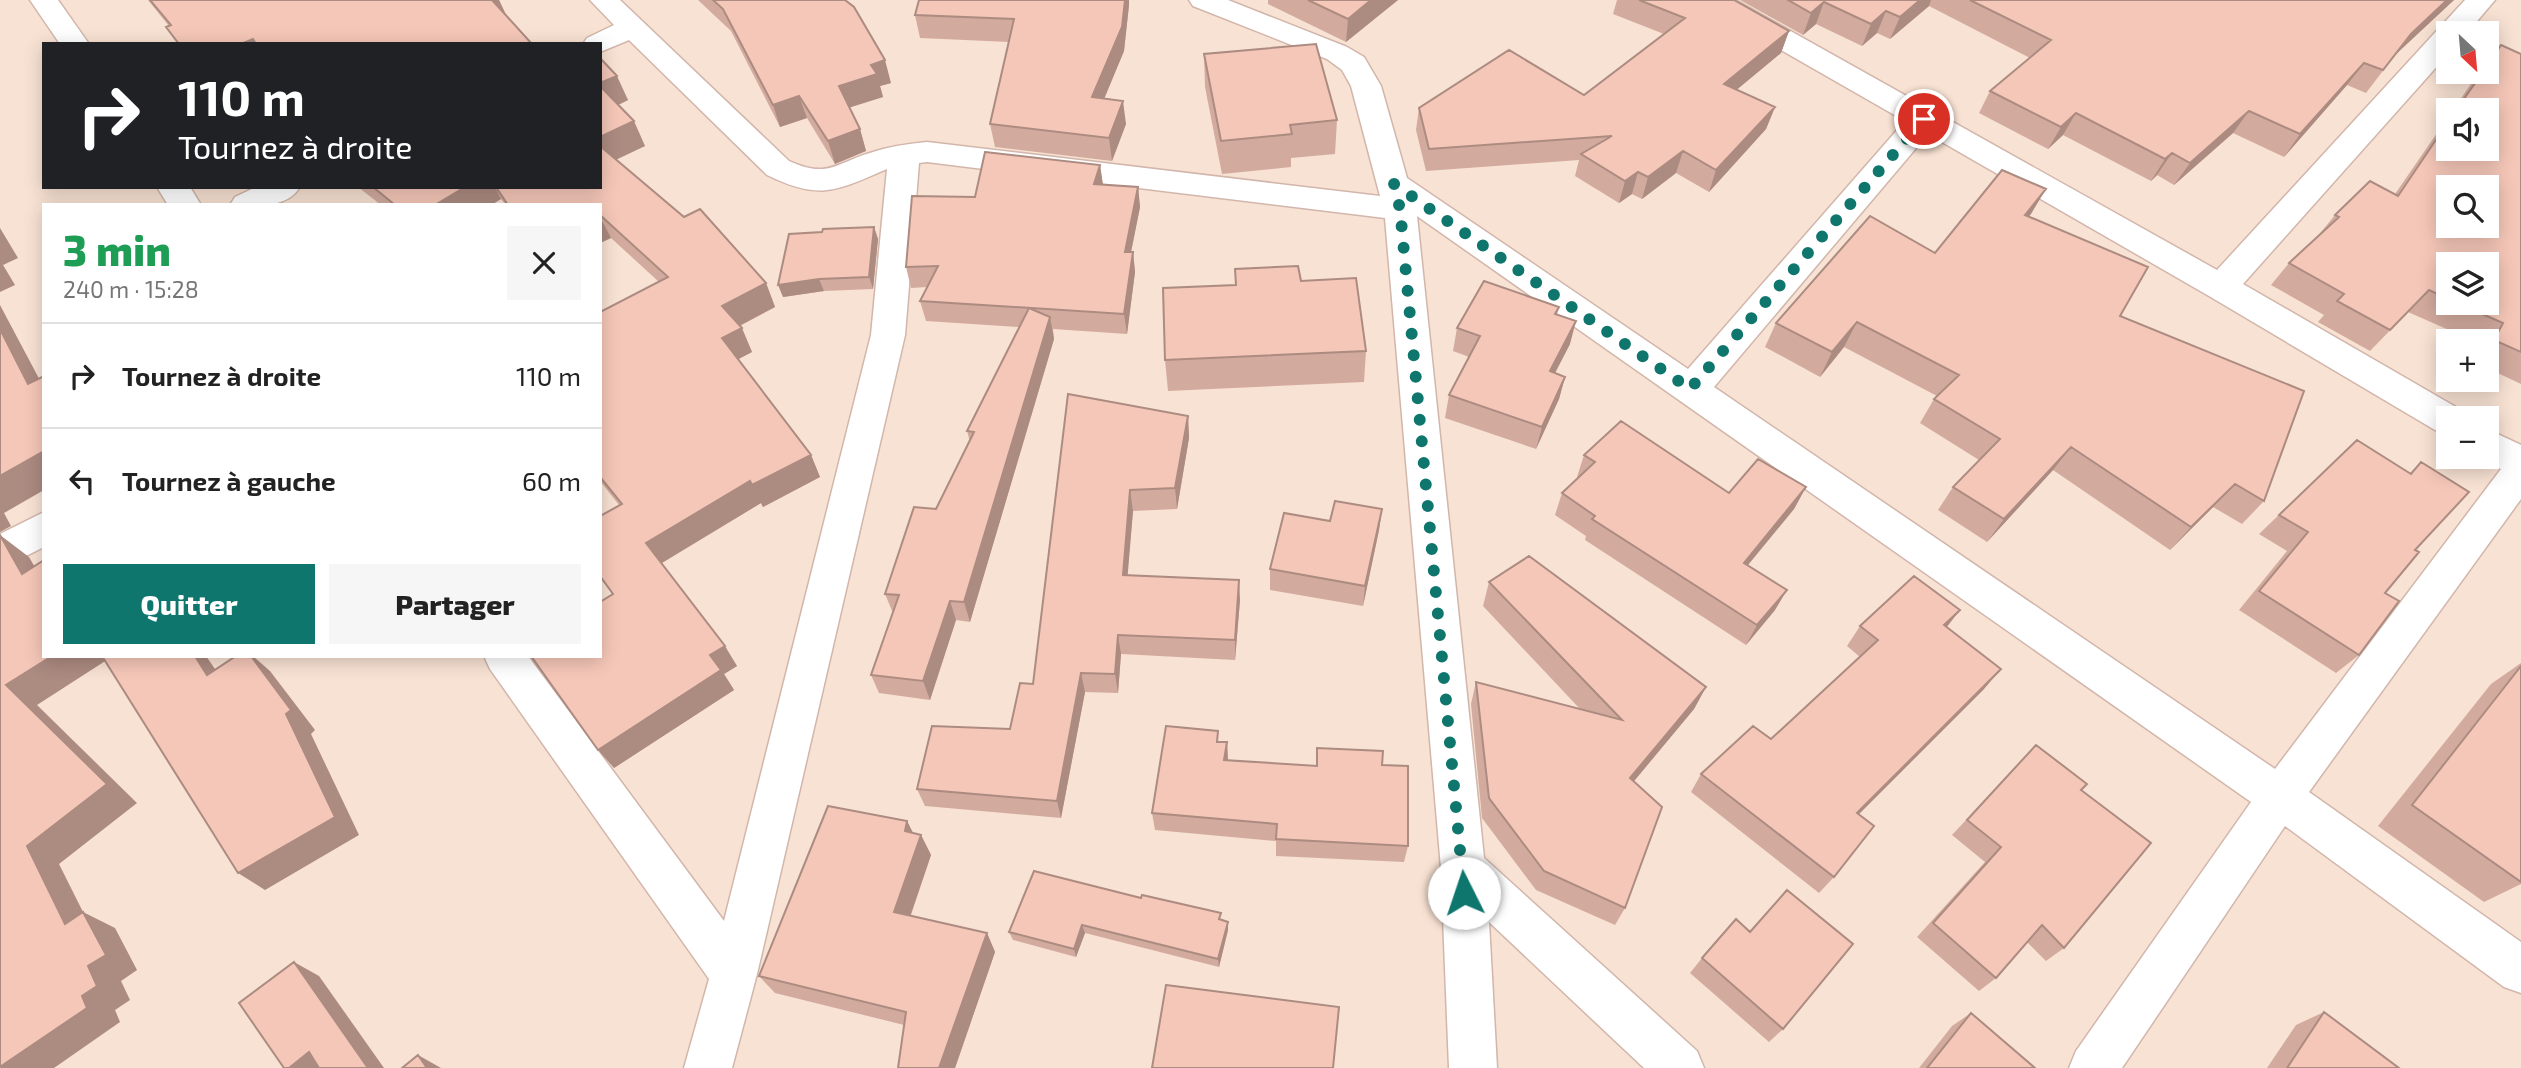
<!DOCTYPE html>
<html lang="fr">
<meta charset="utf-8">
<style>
body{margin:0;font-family:"Exo 2",sans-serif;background:#f6f6f6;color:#222;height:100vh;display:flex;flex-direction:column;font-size:26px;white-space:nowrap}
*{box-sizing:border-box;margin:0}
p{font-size:23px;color:#767676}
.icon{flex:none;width:38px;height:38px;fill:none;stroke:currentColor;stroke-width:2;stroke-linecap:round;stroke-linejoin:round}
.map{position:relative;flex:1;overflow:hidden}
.side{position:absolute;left:42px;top:203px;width:560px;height:455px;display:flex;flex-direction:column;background:#fff;border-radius:0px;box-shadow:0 4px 18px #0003}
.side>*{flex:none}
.top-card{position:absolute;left:42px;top:42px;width:560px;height:147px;border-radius:0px;box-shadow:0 4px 18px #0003;background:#202124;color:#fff;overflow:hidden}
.needle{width:46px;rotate:154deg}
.controls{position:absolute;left:2436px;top:21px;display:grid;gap:14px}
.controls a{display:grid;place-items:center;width:63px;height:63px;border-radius:0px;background:#fff;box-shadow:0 4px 18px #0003;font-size:35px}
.pin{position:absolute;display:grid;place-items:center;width:60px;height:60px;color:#fff;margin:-30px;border:4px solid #fff;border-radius:50%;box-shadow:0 2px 7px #0007}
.me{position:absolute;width:77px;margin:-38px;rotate:356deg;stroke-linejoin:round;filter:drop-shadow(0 0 5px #0008)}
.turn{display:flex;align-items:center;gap:24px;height:147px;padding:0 21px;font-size:32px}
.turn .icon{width:91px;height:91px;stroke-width:2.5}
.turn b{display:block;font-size:49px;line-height:60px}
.round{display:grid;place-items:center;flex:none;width:74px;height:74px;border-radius:0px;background:#f6f6f6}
.head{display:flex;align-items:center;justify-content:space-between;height:119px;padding:0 21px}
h1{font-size:42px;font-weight:800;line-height:52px;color:#1e9e55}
.cta{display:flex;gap:14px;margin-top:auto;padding:14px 21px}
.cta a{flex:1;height:80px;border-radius:0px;background:#0f766e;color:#fff;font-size:28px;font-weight:800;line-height:80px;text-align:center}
.cta a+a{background:#f6f6f6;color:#222}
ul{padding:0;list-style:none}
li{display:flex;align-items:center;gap:21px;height:105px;padding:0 21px;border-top:2px solid #e0e0e0}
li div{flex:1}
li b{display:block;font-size:26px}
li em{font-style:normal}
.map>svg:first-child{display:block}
.residential{fill:#f8e2d3;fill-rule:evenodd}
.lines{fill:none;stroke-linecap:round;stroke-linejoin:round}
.minor-casing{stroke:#d2b6ab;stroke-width:3}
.minor{fill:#fff;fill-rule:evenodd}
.wall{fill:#d3ab9e;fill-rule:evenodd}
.shaded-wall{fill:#ac8b81}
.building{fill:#f5c7b8;stroke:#ac8b81;stroke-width:2;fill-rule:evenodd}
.route{stroke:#0f766e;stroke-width:12;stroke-dasharray:0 21.6}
</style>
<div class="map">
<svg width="2521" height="1068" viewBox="0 0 2521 1068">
<rect width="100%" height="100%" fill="#feefe3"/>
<path class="residential" d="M0,0H2521V1068H0ZM2448,33H2487V72H2448ZM44,44H600V187H44ZM2448,110H2487V149H2448ZM2448,187H2487V226H2448ZM44,205H600V656H44ZM2448,264H2487V303H2448ZM2448,341H2487V380H2448ZM2448,418H2487V457H2448Z"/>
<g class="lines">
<g class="minor-casing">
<path id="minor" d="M30,0H58L89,44H60Z
M590,0H620L789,161C829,179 835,163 873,152C891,146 908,144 927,142L1380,196L1351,86L1342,70L1327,59L1193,6L1189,0H1228L1347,47L1364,57L1381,86L1407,178L1688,369L1905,121L1704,6L1700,0H1735L2217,270L2465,0H2495L2467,33H2448V54L2243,284L2461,410L2465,418H2448V434L2435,430L2209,296L1928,134L1714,387L2275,769L2501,469L2480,457H2487V429L2521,445V499L2309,792L2521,942V993L2504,987L2285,826L2122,1068H2069L2076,1051L2251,802L1417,216L1484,858L1697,1051L1704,1068H1644L1489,922L1497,1068H1449L1441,868L1385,218L927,162L919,163L905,335L757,974L732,1068H684L709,979L490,669L484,656H528L724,921L871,335L887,169C836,191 820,201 767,175L629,40L600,52V44H583L587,38L614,25Z
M157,187H190L201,205H168Z
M256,187H300C286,210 253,205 230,205L235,197Z
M44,512V547L0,569V534Z"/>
</g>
<use href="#minor" class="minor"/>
</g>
<path class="wall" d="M148,0H499L507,17L169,26Z
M698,0H845L891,83L880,86L883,97L849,107L860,129L866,151L835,164L807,118L780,127L731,31Z
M919,0H1129V5L1124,51L1104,98L1126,124L1112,161L995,147L990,124L1009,42L920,38L915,15Z
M1268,0H1398L1346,42L1268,4Z
M1617,0H1734L1789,31L1781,53L1736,90L1775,107L1766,129L1709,192L1676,173L1642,199L1632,194L1619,203L1575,176L1579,160L1426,171L1416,130L1419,108L1584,95L1664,34L1613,14Z
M1740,0H2454L2395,55L2366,93L2347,85L2284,157L2233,133L2174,185L2157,175L2151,181L2063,135L2048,149L1979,113L1990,91L2030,58L1929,6L1890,39L1877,33L1862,46L1816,24L1803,35Z
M2501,45L2521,54V384L2487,368V341H2474L2408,312L2370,351L2318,322L2324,315L2271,285L2289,263L2317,237L2335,215L2395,194L2448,117V149L2487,110H2453L2479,72H2487V62ZM2448,264L2487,303H2448Z
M1204,54L1337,120L1335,154L1291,158V167L1222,174L1205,87Z
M600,58L628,100L618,105L645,146L616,159L684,217L766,283L775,307L740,326L752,352L738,359L811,455L820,477L763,507L761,503L662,563L737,666L724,674L734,690L614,768L613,594L600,578V516L619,505L600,481V312L659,282L611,238L600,243V205H506L501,199L491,205H381L358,187H600Z
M1100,165L1103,185L1138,187L1140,207L1131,252H1133L1135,272L1127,334L1053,329L1054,339L970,622L956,620L930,700L879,693L871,675L893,613L885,594L936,509L970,442L967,431L1019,327L926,321L920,301L927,287L911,288L906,267L975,197Z
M2029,216L2120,316L2264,501L2242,524L2213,507L2170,550L2053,470L1987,542L1938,510L1953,487L1979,460L1920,423L1934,399L1937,396L1844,347L1820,377L1765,347L1776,323L1935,253Z
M874,227L878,239L873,289L824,291L783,297L822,232Z
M1235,269L1301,281L1366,351L1364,382L1168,391L1165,360L1235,285Z
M1559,307L1557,315L1570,344L1555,373L1565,377L1559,399L1536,449L1445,418L1449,395L1469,357L1453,351L1457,328Z
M1068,394L1188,416L1189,438L1177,509L1133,511L1127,575L1240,600L1235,660L1121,654L1118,693L1085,692L1061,818L925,806L917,789L1010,729L1033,684Z
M2357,440L2410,473L2421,462L2415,550L2385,593L2359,655L2336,673L2239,610L2287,551L2259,534Z
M1584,455L1729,493L1806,487L1794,509L1748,565L1775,610L1746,645L1585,540L1586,536L1555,515L1562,493L1578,478L1577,477Z
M1382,509L1379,530L1363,606L1270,590V569L1330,521Z
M1489,582L1706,687L1694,709L1634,781L1625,908L1615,925L1536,890L1482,818L1471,704L1476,682L1581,710L1483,606Z
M1960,610L1947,627L1984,689L1859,814L1834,877L1819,893L1691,792L1701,774L1771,739L1860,657L1847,646L1860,626Z
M2521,663V884L2484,902L2378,826L2491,684Z
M1219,742H1227L1228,761L1316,766L1317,748L1382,765L1408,846L1404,862L1276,856V841L1155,830L1152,813Z
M2036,745L2081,790L2064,948L2046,961L2027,942L1996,978L1979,991L1917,937L1985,862L1952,835Z
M907,821L913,833L921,835L931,855L911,915L987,933L995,952L955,1068H898L904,1025L775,993L759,976Z
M1034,871L1222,920L1228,930L1219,967L1085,933L1076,957L1013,940L1009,932Z
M1702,958L1783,1029L1769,1042L1690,973Z
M2324,1012L2399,1068H2267L2296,1025Z
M1971,1013L2035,1068H1919L1952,1026Z"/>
<path class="shaded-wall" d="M490,0H499L507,17Z
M1125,0H1129V5L1124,51L1095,121L1092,97Z
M1371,0H1398L1346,42L1348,19Z
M1920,0H1931L1929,6L1890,39L1900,17Z
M2447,0H2454L2394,56L2411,34Z
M1824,2L1816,24L1803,35L1811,13Z
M1886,11L1877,33L1862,46L1871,24Z
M1789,31L1781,53L1716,107L1724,84Z
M253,39L256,44H241Z
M885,60L891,83L880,86L883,97L845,109L839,86L871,65Z
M2364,63L2347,85L2284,157L2300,134Z
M617,76L628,100L610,109L600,88V83Z
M799,96L807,118L780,127L773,105Z
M1123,101L1126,124L1112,161L1109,138Z
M1775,107L1766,129L1709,192L1716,170Z
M2249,111L2233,133L2174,185L2190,163Z
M2076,113L2063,135L2048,149L2061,127Z
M634,121L645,146L605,165L600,154V137Z
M860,129L866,151L835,164L828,141Z
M1683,151L1676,173L1642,199L1648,177Z
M2172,153L2157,175L2151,181L2165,159Z
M1100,165L1103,186L1094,184Z
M1638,172L1632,194L1619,203L1625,181Z
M465,187H495L501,199L491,205H435Z
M1138,187L1140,207L1127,272L1125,252Z
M2046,189L2031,214L2010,240L2025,215Z
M600,217L611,238L600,243Z
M874,227L878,239L873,289L869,277Z
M0,228L18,258L3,265L15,285L0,292Z
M1133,252L1135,272L1127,334L1124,314Z
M819,279L824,291L783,297L778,285Z
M766,283L775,307L733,329L722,306Z
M0,305L44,388L28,384L0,329Z
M1050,317L1054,339L970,622L964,602Z
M1576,321L1570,344L1544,394L1550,371Z
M1857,322L1844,347L1820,377L1832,352Z
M742,328L752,352L733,362L722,338Z
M1565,377L1559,399L1536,449L1542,427Z
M1188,416L1189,438L1177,509L1175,488Z
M2071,447L2053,470L1987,542L2004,519Z
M44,451V490L4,513L11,526L0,532V476Z
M811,455L820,477L763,507L752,485Z
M750,481L761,503L660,564L646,543Z
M2235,484L2213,507L2170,550L2191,527Z
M1806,487L1794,509L1733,583L1744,563Z
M1130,490L1133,511L1126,595L1123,575Z
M1382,509L1379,530L1363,606L1365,586Z
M0,535L29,557L44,583L22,574Z
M1239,580L1240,600L1235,660V640Z
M1787,590L1775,610L1746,645L1757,625Z
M950,601L956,620L930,700L923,681Z
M1960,610L1944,630V625Z
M1118,635L1121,654L1118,693L1115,674Z
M725,646L737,666L724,674L734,690L614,768L598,750L710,655Z
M52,656H113L37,705L137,803L59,864L97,940L65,924L27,846L6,685Z
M195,656H206L233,695L207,675Z
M251,656H253L270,671L315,730L311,734L359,835L265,890L238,873Z
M2001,669L1984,689L1843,830L1857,813Z
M1081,673L1085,692L1061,818L1057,801Z
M1706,687L1694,709L1620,798L1630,778Z
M1227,742L1228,761L1224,760Z
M907,821L918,843L921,835L931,855L905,931L894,912Z
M83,912L115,928L137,970L121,981L130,1000L115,1010L120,1022L54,1068H0L82,996L88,966Z
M1228,922V930L1219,967L1218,959Z
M1082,925L1085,933L1076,957L1074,949Z
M987,933L995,952L955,1068H939Z
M294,962L319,976L384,1068H368Z
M309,1052L330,1068H289Z
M418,1055L441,1068H427Z"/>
<path class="building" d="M150,0H492L532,44H256L253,39L241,44H179L166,27L171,25Z
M713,0H845L854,7L885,60L871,65L877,74L839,86L860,129L828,141L799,96L773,105L723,9Z
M919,0H1125L1122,27L1092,97L1123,101L1109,138L990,124L1014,19L915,15Z
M1308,0H1371L1348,19Z
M1639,0H1734L1789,31L1724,84L1775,107L1716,170L1683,151L1648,177L1638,172L1625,181L1581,154L1612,136L1429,149L1419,108L1509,50L1584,95L1685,18Z
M1788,0H1920L1900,17L1886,11L1871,24L1824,2L1811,13Z
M1970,0H2447L2411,34L2383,70L2364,63L2300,134L2249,111L2190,163L2172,153L2165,159L2076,113L2061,127L1990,91L2051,40Z
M1316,44L1337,120L1290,125L1292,134L1221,141L1204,54Z
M2501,45L2521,54V352L2494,340L2503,323L2457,303H2487V264H2448V299L2429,290L2390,330L2337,301L2344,294L2289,263L2339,217L2335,215L2370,181L2398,196L2448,122V149H2487V110H2456L2483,72H2487V66ZM2448,187H2487V226H2448Z
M600,58L617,76L600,83Z
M600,86L634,121L600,137Z
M600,146L684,217L700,209L766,283L722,306L742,328L722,338L811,455L752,485L750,481L646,543L725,646L710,655L721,670L598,750L531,656H600V602L613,594L600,576V516L622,504L600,477V312L668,277L600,215V205H508L496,187H600Z
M985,152L1100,165L1094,184L1138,187L1125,252H1133L1124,314L920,301L938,266L906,267L912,196L975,197Z
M2002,170L2046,189L2025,215L2148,267L2120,316L2304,391L2264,501L2235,484L2191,527L2071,447L2004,519L1953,487L2000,439L1934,399L1959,375L1857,322L1832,352L1776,323L1870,216L1935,253Z
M373,187H465L435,205H395Z
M874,227L869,277L819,279L778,285L789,234L822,232L823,229Z
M1298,266L1301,281L1356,278L1366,351L1165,360L1163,288L1236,285L1235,269Z
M1484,281L1559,307L1555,314L1576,321L1550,371L1565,377L1542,427L1449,395L1480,336L1457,328Z
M1029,308L1050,317L964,602L950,601L923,681L871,675L899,595L885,594L914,507L936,509L974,432L967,431Z
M0,329L28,384L44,376V451L0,476Z
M1068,394L1188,416L1175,488L1130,490L1123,575L1239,580L1235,640L1118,635L1115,674L1081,673L1057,801L917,789L932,726L1010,729L1020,683L1033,684Z
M1621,421L1729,493L1758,459L1806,487L1744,563L1787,590L1757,625L1592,519L1595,516L1562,493L1595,462L1584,455Z
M2357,440L2411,474L2421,462L2469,492L2415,550L2419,552L2385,593L2399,601L2359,655L2259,591L2308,532L2279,515Z
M1335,501L1382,509L1365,586L1270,569L1284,513L1330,521Z
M0,535L22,574L44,560V656H52L6,685L107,784L27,846L65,924L83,912L106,955L88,966L97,986L82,996L87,1008L0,1067Z
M1529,556L1706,687L1630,778L1662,807L1625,908L1544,871L1489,798L1476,682L1622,720L1489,582Z
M1914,576L1960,610L1944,625L2001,669L1857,813L1874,826L1834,877L1701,774L1753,726L1771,739L1878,640L1860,626Z
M102,656H195L207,675L236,656H251L291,710L286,714L335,817L238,873Z
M2521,666V882L2412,805Z
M1166,726L1218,731L1217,742H1227L1224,760L1317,766V748L1383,751L1382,765L1408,766V846L1276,839L1277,824L1152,813Z
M2036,745L2087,784L2081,790L2151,843L2064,948L2042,925L1996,978L1933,923L2001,847L1967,820Z
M828,806L907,821L905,831L921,835L894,912L987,933L939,1068H898L906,1012L759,976Z
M1034,871L1141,898L1142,895L1221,913L1219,919L1228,922L1218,959L1082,925L1074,949L1009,932Z
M1787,890L1853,944L1783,1029L1702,958L1736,919L1750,932Z
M294,962L368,1068H319L309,1052L289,1068H284L239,1003Z
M1166,985L1339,1007L1333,1068H1152Z
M2324,1012L2399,1068H2287Z
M1971,1013L2035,1068H1927Z
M418,1055L427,1068H402Z"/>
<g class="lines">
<path class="route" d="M1464,893L1400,209L1394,184L1690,389L1924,119"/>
</g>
</svg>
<div class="controls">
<a><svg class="needle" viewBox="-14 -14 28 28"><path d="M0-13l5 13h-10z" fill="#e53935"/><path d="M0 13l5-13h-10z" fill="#767676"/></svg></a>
<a><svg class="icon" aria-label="sound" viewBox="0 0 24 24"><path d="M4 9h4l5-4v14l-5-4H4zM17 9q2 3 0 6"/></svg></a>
<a><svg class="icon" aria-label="search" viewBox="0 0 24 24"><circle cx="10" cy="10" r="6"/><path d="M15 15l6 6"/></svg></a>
<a><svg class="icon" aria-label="layers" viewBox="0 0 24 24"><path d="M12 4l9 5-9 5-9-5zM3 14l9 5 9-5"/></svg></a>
<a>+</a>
<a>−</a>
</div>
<div class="pin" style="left:1924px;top:119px;background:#d93025"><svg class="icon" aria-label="arrive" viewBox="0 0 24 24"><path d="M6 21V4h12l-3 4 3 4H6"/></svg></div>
<svg class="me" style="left:1464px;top:893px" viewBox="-20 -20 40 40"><circle r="19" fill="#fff"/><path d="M0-13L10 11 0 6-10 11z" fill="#0f766e"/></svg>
<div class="top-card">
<div class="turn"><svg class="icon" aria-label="right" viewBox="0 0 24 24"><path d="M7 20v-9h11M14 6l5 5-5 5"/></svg><div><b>110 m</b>Tournez à droite</div></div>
</div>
<section class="side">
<div class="head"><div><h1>3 min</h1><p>240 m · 15:28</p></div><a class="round"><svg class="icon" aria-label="close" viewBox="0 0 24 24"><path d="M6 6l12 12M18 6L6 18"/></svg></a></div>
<ul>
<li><svg class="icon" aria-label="right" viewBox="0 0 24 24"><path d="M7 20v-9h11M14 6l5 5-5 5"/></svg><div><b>Tournez à droite</b></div><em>110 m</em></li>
<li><svg class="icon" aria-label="left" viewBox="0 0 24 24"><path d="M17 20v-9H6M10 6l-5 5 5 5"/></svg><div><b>Tournez à gauche</b></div><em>60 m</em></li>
</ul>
<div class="cta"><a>Quitter</a><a>Partager</a></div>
</section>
</div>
